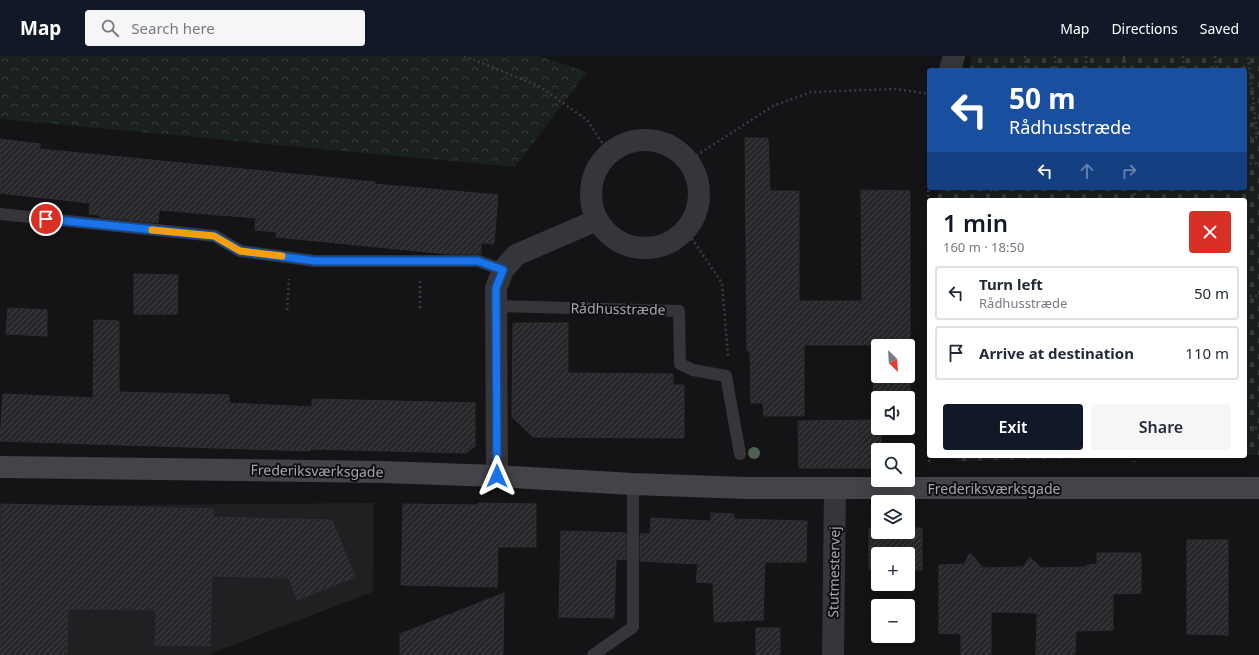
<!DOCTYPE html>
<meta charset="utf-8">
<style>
body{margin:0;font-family:"Noto Sans",sans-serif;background:#f6f6f7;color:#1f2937;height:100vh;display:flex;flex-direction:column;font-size:15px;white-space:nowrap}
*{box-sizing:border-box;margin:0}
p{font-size:13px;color:#747a83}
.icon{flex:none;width:22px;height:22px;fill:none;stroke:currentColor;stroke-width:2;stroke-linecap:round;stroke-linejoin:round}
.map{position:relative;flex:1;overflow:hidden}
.sheet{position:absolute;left:927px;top:142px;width:320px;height:260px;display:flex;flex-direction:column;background:#fff;border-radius:4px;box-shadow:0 4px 16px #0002}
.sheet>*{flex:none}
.top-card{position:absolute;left:927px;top:12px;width:320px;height:122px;border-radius:4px;box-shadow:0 4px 16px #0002;background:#1a4fa0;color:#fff;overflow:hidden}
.needle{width:26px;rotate:156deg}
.controls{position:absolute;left:871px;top:283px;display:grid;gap:8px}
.controls a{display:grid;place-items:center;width:44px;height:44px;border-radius:4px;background:#fff;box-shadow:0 4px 16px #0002;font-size:20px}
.pin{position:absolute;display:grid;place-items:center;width:34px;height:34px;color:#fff;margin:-17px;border:2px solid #fff;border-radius:50%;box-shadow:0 1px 4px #0007}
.me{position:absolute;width:44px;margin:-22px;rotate:0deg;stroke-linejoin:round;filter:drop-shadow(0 0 3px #0008)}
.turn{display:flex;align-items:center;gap:14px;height:84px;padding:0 16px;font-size:18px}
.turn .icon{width:52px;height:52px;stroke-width:2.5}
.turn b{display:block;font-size:28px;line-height:34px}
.lanes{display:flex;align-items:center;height:38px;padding:0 16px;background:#0003;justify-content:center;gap:20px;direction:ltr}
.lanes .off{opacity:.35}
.round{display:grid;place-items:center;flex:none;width:42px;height:42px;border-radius:4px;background:#f6f6f7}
.summary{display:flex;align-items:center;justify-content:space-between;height:68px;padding:0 16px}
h1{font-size:24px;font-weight:600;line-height:30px;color:#111827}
.primary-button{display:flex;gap:8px;margin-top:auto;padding:8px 16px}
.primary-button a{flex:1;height:46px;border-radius:4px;background:#111827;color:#fff;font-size:16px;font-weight:600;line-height:46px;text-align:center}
.primary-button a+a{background:#f6f6f7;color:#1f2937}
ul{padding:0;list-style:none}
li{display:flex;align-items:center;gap:12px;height:54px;margin:0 8px 6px;padding:0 8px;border:2px solid #e0e1e3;border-radius:4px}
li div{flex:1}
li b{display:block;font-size:15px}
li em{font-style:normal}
header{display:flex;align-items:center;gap:24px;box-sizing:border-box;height:56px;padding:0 20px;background:#111827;color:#fff}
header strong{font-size:19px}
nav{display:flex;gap:22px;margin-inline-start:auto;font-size:14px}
.search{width:280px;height:36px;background:#f6f6f7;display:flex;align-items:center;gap:10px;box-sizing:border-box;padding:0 14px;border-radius:4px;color:#747a83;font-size:15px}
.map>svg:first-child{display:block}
.built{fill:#201f22}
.cemetery{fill:url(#cemetery-stones)}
.park{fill:url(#park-crowns)}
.building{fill:url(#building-hatch);stroke:#2e2d31;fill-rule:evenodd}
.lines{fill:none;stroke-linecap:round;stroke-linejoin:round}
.path{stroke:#3b3b41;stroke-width:2.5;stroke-dasharray:2 3;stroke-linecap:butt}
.lane{stroke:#35353a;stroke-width:12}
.street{stroke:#35353a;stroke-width:22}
.secondary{stroke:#43434a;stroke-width:22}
.tree{fill:#4e6054}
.route-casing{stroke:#114b97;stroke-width:10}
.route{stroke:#1a73e8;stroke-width:7}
.slow{stroke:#f59e0b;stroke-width:7}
.labels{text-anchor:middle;stroke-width:4;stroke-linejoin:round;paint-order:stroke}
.street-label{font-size:14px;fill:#a5a6b5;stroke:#0f0e10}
</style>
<header>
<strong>Map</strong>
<div class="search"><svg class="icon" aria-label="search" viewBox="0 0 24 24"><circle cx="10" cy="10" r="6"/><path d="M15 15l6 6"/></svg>Search here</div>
<nav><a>Map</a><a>Directions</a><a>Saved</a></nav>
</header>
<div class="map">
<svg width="1259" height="599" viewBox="0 0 1259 599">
<defs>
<pattern id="cemetery-stones" width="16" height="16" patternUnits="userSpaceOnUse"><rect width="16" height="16" fill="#1a201c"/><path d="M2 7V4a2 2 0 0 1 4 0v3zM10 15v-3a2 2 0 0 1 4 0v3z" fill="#383d3b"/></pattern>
<pattern id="park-crowns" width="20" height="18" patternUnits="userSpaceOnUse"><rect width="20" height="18" fill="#1a201c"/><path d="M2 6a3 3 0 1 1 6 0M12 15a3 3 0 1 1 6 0" fill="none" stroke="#383d3b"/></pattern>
<pattern id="building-hatch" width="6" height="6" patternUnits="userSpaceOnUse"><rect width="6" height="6" fill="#272629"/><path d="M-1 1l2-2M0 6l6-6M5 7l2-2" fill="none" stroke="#434246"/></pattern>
</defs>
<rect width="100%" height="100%" fill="#141315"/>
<path class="built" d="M374,447L373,536L212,597L211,599H0V450Z"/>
<path class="cemetery" d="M972,0H1259V399H1245V144H938V132H1245V14H968Z
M952,400H1204L956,405Z"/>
<path class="park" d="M0,0H539L587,16L515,111L0,63Z"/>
<path class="building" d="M745,82H768L770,135H799V245H862L861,134L910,135V357H908V342H878V358H874L873,289H804V360H764L763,347H751L750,295H747ZM878,290H908V320H878Z
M0,83L40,88V93L375,126V128L498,139L494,188L481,187V198H448L276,181L277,176L255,174L256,162L159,154L158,167L100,161V159L89,158L90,147L0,137Z
M134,218L178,219L177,258H134Z
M8,252L47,254V280L6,278Z
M94,264L119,265V336L229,339V347L312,351V343L475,347V390L466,397L310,393V395L0,385L3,338L93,342Z
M513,267H568V317L673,318V329H684V382L533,381L512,361Z
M878,364V372H881V394H878V412H799L798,365Z
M478,447L536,448V491H498L497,531L401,529L403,448L478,449Z
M1,448L213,453V461L332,464L355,521L297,544L289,522L212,520L210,590L155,589L156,554L68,553L67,599H0Z
M711,457L734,458V463L807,465L806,506H765L763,564L714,566L713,527L696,526L698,508L640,505V478H650L651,462L711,465Z
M869,472H878V476H908V472H922V514H908V498H878V514H869Z
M561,475L626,477V504L616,503L614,562L559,561Z
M1187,484H1228V579L1187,578Z
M970,497L983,512L1023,511L1030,501L1041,512L1087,511V509L1097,508V497H1141V537L1113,538V574L1076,575L1075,599H1036L1037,557L991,556V599H961V578L939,577V509L964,508Z
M504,537L503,599H400V578Z
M756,572H780V599H756Z"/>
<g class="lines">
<path class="path" d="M464,0L539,30L587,64L609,97
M1025,0L1026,14
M1055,0L1056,14
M1086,0V14
M1124,0V14
M1183,0L1184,14
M1215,0L1217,14
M1245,82L1257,81L1248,0
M688,105L773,50L811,36L896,33L929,38
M1245,108L1259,107
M1135,132V144
M986,144L991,134L996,132
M686,174L722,227L728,300
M420,225V252
M1245,240H1259
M287,254L289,223
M1245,371L1259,372
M1134,400V406
M929,406L928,137L929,127"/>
<path class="lane" d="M0,158L215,180L240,195L315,205H478L503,214
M496,250L679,255L680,308L693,314L726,320L740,398
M593,599L633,571V428"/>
<path class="street" d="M950,14L954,0
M591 138a54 54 0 1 1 108 0a54 54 0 1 1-108 0Z
M497,420L496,232L503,214L516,199L597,164
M833,599L835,433"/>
<path class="secondary" d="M0,411L383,416L497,420L633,428L745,432H1259"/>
</g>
<circle class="tree" cx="754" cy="397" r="6"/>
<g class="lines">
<g class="route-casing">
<path id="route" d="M46,163L214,180L240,195L315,205H478L503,214L496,232L497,420"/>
</g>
<use href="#route" class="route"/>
<path class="slow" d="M152,174L214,180L240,195L282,200"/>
</g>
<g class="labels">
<g class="street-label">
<text transform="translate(618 253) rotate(1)" y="5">Rådhusstræde</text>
<text transform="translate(317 415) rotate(1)" y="5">Frederiksværksgade</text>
<text x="994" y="438">Frederiksværksgade</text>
<text transform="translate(834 516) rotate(-89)" y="5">Stutmestervej</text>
</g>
</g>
</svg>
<div class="controls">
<a><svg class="needle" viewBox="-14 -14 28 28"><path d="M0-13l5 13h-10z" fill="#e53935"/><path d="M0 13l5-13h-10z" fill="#747a83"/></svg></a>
<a><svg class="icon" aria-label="sound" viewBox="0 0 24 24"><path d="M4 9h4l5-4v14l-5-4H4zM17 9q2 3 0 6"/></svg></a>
<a><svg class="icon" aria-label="search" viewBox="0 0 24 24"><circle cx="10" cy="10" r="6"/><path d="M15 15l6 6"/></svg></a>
<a><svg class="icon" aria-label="layers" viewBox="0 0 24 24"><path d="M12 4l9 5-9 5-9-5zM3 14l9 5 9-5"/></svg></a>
<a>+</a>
<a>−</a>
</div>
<div class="pin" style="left:46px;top:163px;background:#d93025"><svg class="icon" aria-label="arrive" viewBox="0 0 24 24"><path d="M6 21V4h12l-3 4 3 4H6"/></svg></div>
<svg class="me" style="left:497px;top:420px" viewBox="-20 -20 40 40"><path d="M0-17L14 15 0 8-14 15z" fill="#1a73e8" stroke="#fff" stroke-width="4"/></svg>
<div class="top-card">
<div class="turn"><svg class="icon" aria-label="left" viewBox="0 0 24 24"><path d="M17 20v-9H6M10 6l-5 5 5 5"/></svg><div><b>50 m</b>Rådhusstræde</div></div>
<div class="lanes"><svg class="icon" aria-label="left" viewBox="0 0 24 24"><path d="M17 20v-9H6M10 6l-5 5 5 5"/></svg><svg class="icon off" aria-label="ahead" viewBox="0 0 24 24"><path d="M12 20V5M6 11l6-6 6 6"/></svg><svg class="icon off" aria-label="right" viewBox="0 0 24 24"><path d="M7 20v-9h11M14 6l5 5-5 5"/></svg></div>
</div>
<section class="sheet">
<div class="summary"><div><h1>1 min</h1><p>160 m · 18:50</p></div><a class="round" style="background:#d93025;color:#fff"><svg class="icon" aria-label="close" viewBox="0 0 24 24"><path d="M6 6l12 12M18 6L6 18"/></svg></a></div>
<ul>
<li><svg class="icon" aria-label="left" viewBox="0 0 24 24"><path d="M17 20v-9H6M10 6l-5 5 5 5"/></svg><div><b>Turn left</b><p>Rådhusstræde</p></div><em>50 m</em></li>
<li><svg class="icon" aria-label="arrive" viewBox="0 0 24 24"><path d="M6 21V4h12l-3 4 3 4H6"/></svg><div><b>Arrive at destination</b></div><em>110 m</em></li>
</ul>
<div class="primary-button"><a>Exit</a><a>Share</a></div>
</section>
</div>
